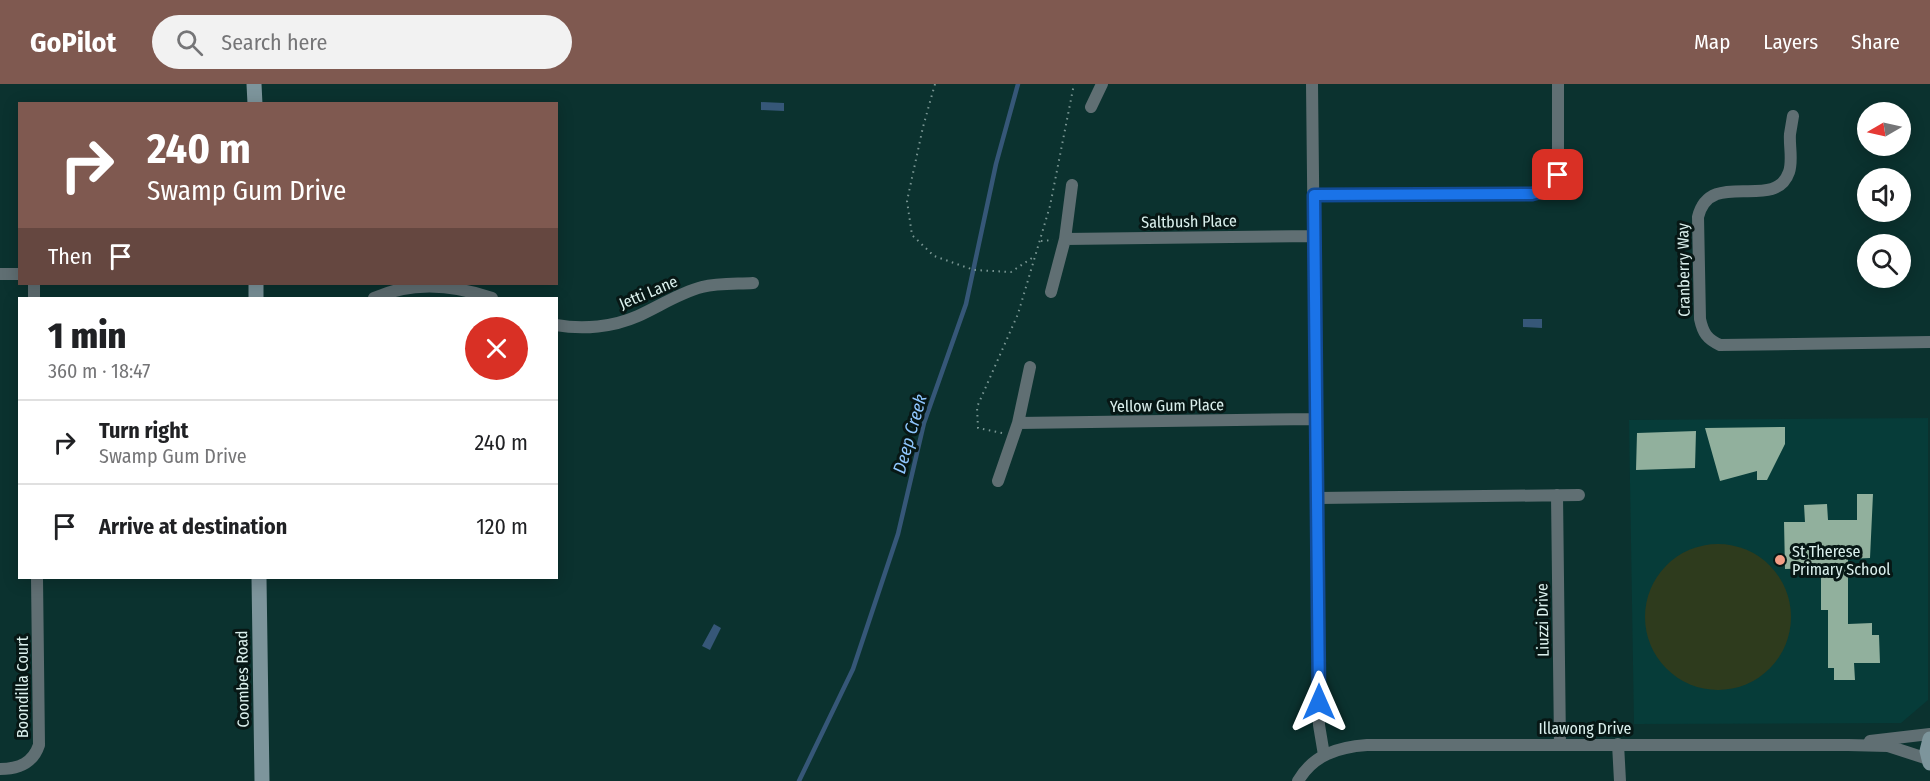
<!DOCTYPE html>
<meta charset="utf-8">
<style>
body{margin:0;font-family:"Fira Sans Condensed",sans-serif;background:#f2f2f2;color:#202124;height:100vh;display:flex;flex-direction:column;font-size:22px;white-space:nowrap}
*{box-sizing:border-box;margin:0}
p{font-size:20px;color:#757577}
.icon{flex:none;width:33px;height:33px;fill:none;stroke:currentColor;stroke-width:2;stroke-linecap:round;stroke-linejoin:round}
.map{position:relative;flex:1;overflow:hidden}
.details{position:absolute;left:18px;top:213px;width:540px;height:282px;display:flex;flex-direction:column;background:#fff;border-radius:0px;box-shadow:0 3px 15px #0003}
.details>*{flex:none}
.banner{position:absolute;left:18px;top:18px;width:540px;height:183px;border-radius:0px;box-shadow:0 3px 15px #0003;background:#7f5950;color:#fff;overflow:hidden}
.needle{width:39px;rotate:261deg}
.tools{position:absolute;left:1857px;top:18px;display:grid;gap:12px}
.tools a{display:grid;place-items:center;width:54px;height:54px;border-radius:50%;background:#fff;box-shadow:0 3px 15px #0003;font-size:30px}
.pin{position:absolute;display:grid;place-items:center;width:51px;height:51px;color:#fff;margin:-26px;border-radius:12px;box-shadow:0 3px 9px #0006}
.me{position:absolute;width:66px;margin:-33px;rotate:0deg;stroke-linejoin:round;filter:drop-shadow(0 0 4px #0008)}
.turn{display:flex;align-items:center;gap:21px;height:126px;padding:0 30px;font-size:27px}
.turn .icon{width:78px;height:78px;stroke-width:2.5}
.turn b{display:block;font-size:42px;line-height:51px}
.then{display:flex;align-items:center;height:57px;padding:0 30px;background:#0003;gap:12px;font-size:22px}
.round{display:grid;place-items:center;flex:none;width:63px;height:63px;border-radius:32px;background:#f2f2f2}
.headline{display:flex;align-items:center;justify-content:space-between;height:102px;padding:0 30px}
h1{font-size:36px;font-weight:800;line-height:45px}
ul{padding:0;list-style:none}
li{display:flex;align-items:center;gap:18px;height:84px;padding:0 30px;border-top:2px solid #e0e0e0}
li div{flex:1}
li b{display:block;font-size:22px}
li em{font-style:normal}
header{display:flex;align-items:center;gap:36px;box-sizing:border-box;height:84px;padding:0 30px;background:#7f5950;color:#fff}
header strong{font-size:28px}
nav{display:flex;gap:33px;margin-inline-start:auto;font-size:21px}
.search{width:420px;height:54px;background:#f2f2f2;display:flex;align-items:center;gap:15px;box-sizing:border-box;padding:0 21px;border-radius:33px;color:#757577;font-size:22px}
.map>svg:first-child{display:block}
.built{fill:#063c39}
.green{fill:#2e3b1d}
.water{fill:#365778}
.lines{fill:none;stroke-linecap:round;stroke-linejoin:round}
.stream{stroke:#365778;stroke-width:4.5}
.building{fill:#91b09d}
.path{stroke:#799693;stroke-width:2;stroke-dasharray:1.5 4.5;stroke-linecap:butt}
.street{stroke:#606f73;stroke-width:12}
.secondary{stroke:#7d959c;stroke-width:15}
.route-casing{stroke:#114b97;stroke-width:15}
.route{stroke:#1a73e8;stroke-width:10}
.poi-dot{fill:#f49e86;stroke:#071715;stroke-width:2}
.labels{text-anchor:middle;stroke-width:6;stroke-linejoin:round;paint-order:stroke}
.street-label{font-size:16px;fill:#dbf0ed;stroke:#071715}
.poi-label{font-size:16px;fill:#dbf0ed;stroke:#071715;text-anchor:start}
.water-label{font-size:18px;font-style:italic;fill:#90c7ff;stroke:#071715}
</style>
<header>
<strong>GoPilot</strong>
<div class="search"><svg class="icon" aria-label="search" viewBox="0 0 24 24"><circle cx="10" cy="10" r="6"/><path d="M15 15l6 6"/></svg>Search here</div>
<nav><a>Map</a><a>Layers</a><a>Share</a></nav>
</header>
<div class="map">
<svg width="1930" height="697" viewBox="0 0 1930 697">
<rect width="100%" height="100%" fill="#0b322f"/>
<path class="built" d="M1928,334V616L1901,639L1634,640L1629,336Z"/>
<path class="green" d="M1645 533a73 73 0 1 1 146 0a73 73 0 1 1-146 0Z"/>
<path class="water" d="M761,18L784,19V27L761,26Z
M1523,235H1542V244L1523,243Z
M714,540L721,544L710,566L702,562Z"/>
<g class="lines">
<path class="stream" d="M799,697L853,585L898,450L924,339L966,220L996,80L1018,0"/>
</g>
<path class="building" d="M1785,343V360L1767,396H1757V387L1720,397L1705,344Z
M1696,347L1695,384L1636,386L1637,349Z
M1857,410H1873L1870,474L1848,475V540L1872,539V551H1879L1880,579H1854L1855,596H1834V584H1828V526H1821V484L1785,485L1784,438H1805L1804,421L1827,420L1828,436H1857Z"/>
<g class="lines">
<path class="path" d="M935,0L923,43L907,117L912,151L934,172L974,186L1011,188L1035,172
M1041,157L1053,156
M1002,349L978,344L977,323L1018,230L1050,122L1074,0"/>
<path class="street" d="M1312,0L1319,641L1324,671
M1091,23L1102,0
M1793,32C1792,38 1791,44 1790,50C1789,62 1793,76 1789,88C1775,129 1710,83 1698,133L1700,235C1703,249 1707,255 1720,261L1930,258
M1314,111L1532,110C1546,108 1553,104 1558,91V0
M1065,155L1314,152
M0,190H20
M34,200V214
M1051,208L1065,155L1072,101
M374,214C412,197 452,200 492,214
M556,241C583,246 613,243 638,232C660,222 679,209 702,203C718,199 736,200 753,199
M1018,339L1316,335
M998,397L1018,339L1030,283
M1557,411L1560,660
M1318,414L1579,411
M1870,657L1930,650
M1618,660L1620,697
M0,685C19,685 33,679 39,661L37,494
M1298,697C1313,671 1338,663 1367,661H1848L1888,662L1928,675"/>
<path class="secondary" d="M254,0L255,20
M256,200V214
M259,494L262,697
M1930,655L1927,667L1930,679"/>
</g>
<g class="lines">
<g class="route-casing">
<path id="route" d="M1319,618L1314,111L1532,110L1550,105L1558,91"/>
</g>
<use href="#route" class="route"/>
</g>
<circle class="poi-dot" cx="1780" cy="476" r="6"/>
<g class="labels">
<g class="street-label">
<text transform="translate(1189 137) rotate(-1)" y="6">Saltbush Place</text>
<text transform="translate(1683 186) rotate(-91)" y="6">Cranberry Way</text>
<text transform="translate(648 208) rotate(-23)" y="6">Jetti Lane</text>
<text transform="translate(1167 321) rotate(-1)" y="6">Yellow Gum Place</text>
<text transform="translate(1542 536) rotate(-91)" y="6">Liuzzi Drive</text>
<text transform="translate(242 595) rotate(-91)" y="6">Coombes Road</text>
<text transform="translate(22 603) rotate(-90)" y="6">Boondilla Court</text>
<text x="1585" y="650">Illawong Drive</text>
</g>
<g class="poi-label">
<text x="1792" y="473">St Therese<tspan x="1792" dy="18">Primary School</tspan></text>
</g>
<g class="water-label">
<text transform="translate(910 350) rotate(-74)" y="6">Deep Creek</text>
</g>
</g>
</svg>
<div class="tools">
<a><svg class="needle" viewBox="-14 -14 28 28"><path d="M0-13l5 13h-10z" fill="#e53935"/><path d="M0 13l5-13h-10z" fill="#757577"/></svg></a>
<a><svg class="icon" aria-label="sound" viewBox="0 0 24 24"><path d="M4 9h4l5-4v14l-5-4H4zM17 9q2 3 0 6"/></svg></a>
<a><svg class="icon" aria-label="search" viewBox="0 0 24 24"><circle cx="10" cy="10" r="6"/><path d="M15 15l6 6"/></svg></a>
</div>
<div class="pin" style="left:1558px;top:91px;background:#d93025"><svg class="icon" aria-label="arrive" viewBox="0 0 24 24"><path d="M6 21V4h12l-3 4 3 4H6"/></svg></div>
<svg class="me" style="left:1319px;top:618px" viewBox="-20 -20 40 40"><path d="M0-17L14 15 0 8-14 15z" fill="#1a73e8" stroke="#fff" stroke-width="4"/></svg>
<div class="banner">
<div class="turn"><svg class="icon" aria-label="right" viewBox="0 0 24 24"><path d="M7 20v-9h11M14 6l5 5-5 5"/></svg><div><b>240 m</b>Swamp Gum Drive</div></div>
<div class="then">Then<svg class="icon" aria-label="arrive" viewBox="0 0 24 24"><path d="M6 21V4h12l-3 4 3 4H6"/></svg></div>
</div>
<section class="details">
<div class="headline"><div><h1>1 min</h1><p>360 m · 18:47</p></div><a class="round" style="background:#d93025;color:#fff"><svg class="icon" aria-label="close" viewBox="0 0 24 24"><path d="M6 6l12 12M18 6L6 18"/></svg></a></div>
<ul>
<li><svg class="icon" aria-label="right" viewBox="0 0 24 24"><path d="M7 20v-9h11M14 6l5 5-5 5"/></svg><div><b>Turn right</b><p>Swamp Gum Drive</p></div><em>240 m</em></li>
<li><svg class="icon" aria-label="arrive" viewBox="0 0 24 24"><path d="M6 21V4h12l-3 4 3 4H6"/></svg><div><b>Arrive at destination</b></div><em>120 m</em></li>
</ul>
</section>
</div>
